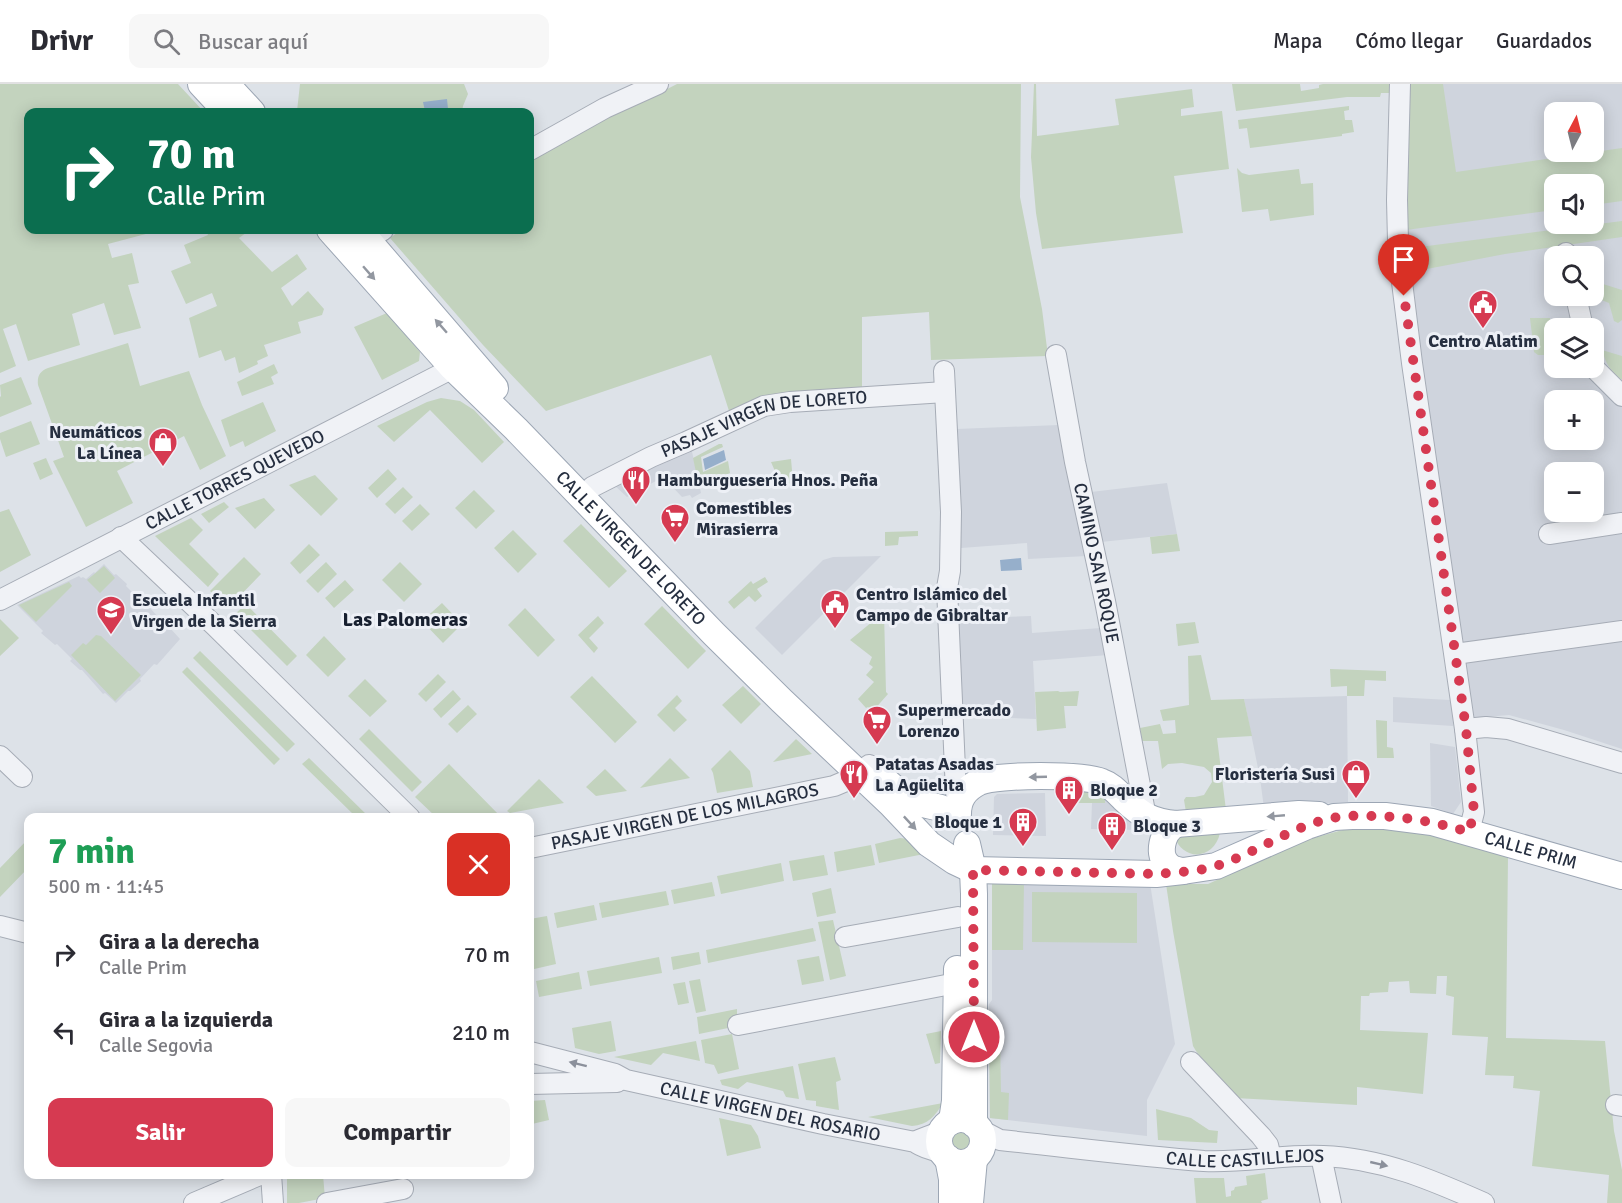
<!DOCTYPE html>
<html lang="es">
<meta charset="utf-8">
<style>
body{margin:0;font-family:Signika,sans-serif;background:#f7f7f7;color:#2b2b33;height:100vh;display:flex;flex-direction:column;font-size:22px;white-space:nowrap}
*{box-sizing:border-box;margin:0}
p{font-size:20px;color:#7c7c81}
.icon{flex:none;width:33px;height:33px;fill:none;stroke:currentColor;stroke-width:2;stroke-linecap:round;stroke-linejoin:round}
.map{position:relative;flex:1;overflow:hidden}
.panel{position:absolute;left:24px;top:729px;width:510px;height:366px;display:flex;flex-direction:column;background:#fff;border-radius:12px;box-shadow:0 3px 15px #0003}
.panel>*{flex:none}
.hud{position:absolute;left:24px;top:24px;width:510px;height:126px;border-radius:12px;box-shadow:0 3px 15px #0003;background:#0b6e4f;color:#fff;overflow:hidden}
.needle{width:39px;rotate:7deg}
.fabs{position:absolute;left:1544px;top:18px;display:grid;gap:12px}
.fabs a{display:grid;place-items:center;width:60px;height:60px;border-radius:12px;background:#fff;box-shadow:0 3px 15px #0003;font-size:30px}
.pin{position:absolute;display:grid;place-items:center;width:51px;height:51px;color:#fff;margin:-62px -26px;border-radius:50% 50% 50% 0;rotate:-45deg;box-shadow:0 0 6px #0007}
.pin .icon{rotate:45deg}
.me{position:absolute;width:66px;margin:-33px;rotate:0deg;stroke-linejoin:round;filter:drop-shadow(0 0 4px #0008)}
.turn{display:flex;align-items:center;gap:21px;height:126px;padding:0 24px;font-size:27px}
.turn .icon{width:78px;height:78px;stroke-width:2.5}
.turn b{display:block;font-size:42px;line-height:51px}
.round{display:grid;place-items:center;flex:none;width:63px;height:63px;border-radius:12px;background:#f7f7f7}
.overview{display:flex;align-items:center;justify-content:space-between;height:102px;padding:0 24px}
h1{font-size:36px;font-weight:700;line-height:45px;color:#1e9e55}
.button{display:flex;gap:12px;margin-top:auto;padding:12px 24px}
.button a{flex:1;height:69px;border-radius:12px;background:#d63a51;color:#fff;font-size:24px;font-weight:700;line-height:69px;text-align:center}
.button a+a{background:#f7f7f7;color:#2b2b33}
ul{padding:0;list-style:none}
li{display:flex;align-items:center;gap:18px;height:78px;padding:0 24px}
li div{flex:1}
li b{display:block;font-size:22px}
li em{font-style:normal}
header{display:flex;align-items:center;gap:36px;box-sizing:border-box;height:84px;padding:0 30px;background:#fff;border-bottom:2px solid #e1e1e2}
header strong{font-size:28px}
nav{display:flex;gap:33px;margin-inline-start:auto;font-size:21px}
.search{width:420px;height:54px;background:#f7f7f7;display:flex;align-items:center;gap:15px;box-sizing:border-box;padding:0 21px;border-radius:12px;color:#7c7c81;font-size:22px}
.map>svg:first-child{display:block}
.built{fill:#cfd4dd;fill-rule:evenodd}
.green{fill:#c3d3be}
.water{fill:#96afcb}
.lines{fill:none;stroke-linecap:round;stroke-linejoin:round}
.minor-casing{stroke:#a6acb6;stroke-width:22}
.major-casing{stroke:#9ca6b4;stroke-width:28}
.minor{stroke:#f0f2f6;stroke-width:20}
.major{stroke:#fff;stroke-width:26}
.oneway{fill:#9297a0}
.oneway2{fill:#8b909b}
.route{stroke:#d63a51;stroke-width:10;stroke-dasharray:0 18}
.labels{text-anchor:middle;stroke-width:6;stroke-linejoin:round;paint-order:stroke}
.poi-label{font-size:18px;font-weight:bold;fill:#262f40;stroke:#edf0f6;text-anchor:start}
.street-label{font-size:18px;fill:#262f40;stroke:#edf0f6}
.neighbourhood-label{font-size:20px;font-weight:bold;fill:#182030;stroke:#edf0f6}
</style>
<header>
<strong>Drivr</strong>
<div class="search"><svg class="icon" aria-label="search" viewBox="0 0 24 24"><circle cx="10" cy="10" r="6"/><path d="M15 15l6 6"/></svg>Buscar aquí</div>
<nav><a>Mapa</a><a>Cómo llegar</a><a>Guardados</a></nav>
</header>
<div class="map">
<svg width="1622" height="1119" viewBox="0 0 1622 1119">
<rect width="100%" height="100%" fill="#dde2e8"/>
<path class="built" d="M1405,0H1622V665L1564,646L1509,631L1453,636V642L1393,638V613L1450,616L1406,146L1408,127L1406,111ZM1554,28H1593V68H1554ZM1554,100H1593V140H1554ZM1554,172H1593V212H1554ZM1554,244H1593V284H1554ZM1554,316H1593V356H1554ZM1554,388H1593V428H1554Z
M1059,341L1087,472L1028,475L1027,459L961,464L957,345Z
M691,363L701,409L692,414L690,411L682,413L663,393L627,413L613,400Z
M1167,399L1177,450L1101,458L1091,408Z
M881,472L782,571L755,544L823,476L833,473Z
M104,480L114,491L116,490L127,500L126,502L137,513L139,512L160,535L161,534L180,555L157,581L154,580L140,595L141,597L130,607H128L116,619L105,609L103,610L82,586H80L70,577L72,575L57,560L55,561L41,549L43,547L17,521L79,492L81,494L83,493L86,495L94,488L95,489Z
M1031,532L1032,549L1101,544L1108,571L1033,577L1036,635L959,632L955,535Z
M1347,612L1348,718L1264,724L1260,694L1244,615Z
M1430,659L1455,663L1461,718L1453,730L1431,722Z
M1045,709L1046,752L993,751L994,713L997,710Z
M1105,711L1138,746L1091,745L1092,719H1105Z
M992,798L1150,799L1175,960L1147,1016V1052L990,1034L989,920L992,916Z"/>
<path class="green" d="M0,0H178L204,28H28V146H161L108,160L112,174L132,169L139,199L128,201L141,244L114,251L104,219L72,230L80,261L28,277L16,240L3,245L16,282L0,289Z
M300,0H464L468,10L463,22L462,28H303L297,27Z
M677,0H1021L1020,113L1042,225L1048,272L931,276L929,228L862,233V306L730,330L711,271L546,327L483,261L390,154L401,146H530V77L585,44L640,19Z
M1034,0H1036L1037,52L1119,41L1115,15L1192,5L1194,23L1181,25V32L1222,27L1229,85L1174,92L1183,149L1042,165L1036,129L1031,73Z
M1232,0H1300L1301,7L1319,4V1L1323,0H1394V9H1381L1380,13H1347L1236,27Z
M1405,0H1443L1456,88L1622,64V117L1593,121V100H1554V126L1406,146L1408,127L1406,111Z
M1349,22V26L1344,27L1345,36H1352L1354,48L1342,50V52L1250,64L1247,44L1239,45L1238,36Z
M1237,84L1242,89L1249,91L1299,85L1301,100L1313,99L1314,131L1270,137L1268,125L1242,128Z
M1622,137V153L1505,170L1406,189L1404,165Z
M206,146H250L239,154L272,188L297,170L307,185L281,204L292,222L308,207L324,225L322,231L298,238L301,249L264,261L268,272L257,277L258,280L239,289L235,273L225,277L221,266L199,274L189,234L217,222L212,209L186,220L171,187L191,179L184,161L208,151Z
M1603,200L1622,206V236L1618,239L1614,237L1609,219L1599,215L1598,207Z
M387,229L420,268L419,277L382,296L354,243Z
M1530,234H1550L1554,271H1538L1534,268Z
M128,259L140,302L189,287L202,321L226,372L200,386L184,352L117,387L133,419L86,443L53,377L64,373L38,301C37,292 40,287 48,284Z
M1602,266L1622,272V296C1610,287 1606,280 1602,266Z
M274,280L278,289L271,293L274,300L242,312L237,298Z
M21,293L32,320L0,333V313L1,312L0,301Z
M441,314L460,317L474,326L504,358L482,379L430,326L394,358L377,342L427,318Z
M263,318L276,347L245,363L243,357L230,363L221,336Z
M31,337L40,360L6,373L0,355V349Z
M719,360H722L723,363L701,373L703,388L728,377L730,389L699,403L693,374Z
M46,374L53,390L40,396L33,379Z
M791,375L793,398L782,403L771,378Z
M388,385L397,395L377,414L368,404Z
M315,391L338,415L321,432L289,401Z
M403,403L413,413L395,430L385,420Z
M474,406L495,427L476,445L455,424Z
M264,414L275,426L255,445L235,424Z
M224,418L229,423L209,439L201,430Z
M420,420L430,430L412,447L402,437Z
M9,425L31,471L0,488V428Z
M191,434L203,446L189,460L219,490L208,503L155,452Z
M581,440L627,487L609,504L563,457Z
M513,446L537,470L518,489L494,464Z
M918,447V452L899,453L898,461L885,462V448Z
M1177,450L1180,467L1152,470L1150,453Z
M309,460L320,471L300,490L290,479Z
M244,473L261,490L228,524L210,507Z
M326,478L337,490L318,509L306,497Z
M400,478L422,500L404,518L382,496Z
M104,482L115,494L100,509L87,496Z
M765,493L768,498L757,505L762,512L755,518L749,512L734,525L728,518L751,497L753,500Z
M345,496L354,506L334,524L325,514Z
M69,498L72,502L36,538L19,521Z
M442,519L462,540L443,559L422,537Z
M246,520L297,572L287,582L235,530Z
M662,522L706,567L688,585L644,540Z
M525,524L555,556L538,573L508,541Z
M884,528L886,608L888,610L873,627L868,623L866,624L858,615L874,598L866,591L873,583L869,580L872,573L850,556Z
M598,532L604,539L589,554L598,564L594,569L578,551Z
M0,535L19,554L0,572Z
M1195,538L1199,559L1178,562L1176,540Z
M96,551L101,552L141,591L115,617L71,571L83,559L86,561Z
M324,552L346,575L328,593L306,571Z
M200,567L295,660L287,668L193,574Z
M1201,571L1211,616L1244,615L1252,652L1217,654L1226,726L1186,728L1184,716L1186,713H1195L1204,711L1212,698L1211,689L1204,683L1182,679L1168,680L1162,685L1158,657H1142L1140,644L1160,640L1163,650L1176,649L1175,636L1163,637L1160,626L1189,621L1188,572Z
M187,583L280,675L274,681L182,588Z
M1330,585L1386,587V597L1365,596L1364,612H1347V602L1331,603Z
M438,590L446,598L426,618L418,610Z
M592,592L637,638L615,659L570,613Z
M365,595L387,617L370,633L348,612Z
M743,602L761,620L741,640L722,621Z
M453,606L461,615L441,634L433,625Z
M1058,607L1060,608L1079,607L1077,622H1064L1066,644L1037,647L1035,608Z
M677,611L682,617L675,624L687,636L674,648L657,631Z
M468,621L477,630L457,649L448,640Z
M1376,636L1387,637V663L1393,664L1394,674H1377Z
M369,645L422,698L412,708L359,655Z
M796,655L812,670L773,678Z
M730,666L750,687L753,703L717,709L713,689L711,685Z
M309,674L369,733H356L302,680Z
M670,674L690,694L640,704Z
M449,680L501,733H436L415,713Z
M605,685L627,707L596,712L586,703Z
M539,695L564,719L510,729L507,727Z
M1069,708H1101L1105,711V719H1069Z
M1350,744L1405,747L1445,753L1508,773L1506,954L1605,957L1614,1047L1622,1086V1119H1607L1609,1091L1532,1082L1540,1007L1513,1004L1514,992L1485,991L1488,953L1452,951L1454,913L1446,911L1447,892H1437L1436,910L1410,909L1409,897L1389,898L1388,908L1370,909L1369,912H1361L1360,946L1428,949L1423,1010L1357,1003V1021L1235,1014L1196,967L1193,962L1173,847L1166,800H1208L1306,756Z
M1220,749C1214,776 1183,778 1174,752Z
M900,754L909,755L924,770L879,779L875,760Z
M28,755V784L0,813V784Z
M871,761L875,781L837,788L834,768Z
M824,771L828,791L793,797L789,777Z
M781,779L784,797L721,810L717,792Z
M712,798L715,812L674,820L671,806Z
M992,798L1024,799L1023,866H992Z
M831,804L836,829L817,833L812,809Z
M666,807L669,821L602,834L599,819Z
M1032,808L1137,809V859L1032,858Z
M594,821L597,836L557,844L554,829Z
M547,832L556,880L530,886V835Z
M833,836L846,892L830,896L818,838Z
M813,844L816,857L708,879L706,866Z
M699,868L701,880L673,886L671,873Z
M819,872L824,897L802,901L797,876Z
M659,873L662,889L590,902L587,887Z
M579,888L582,905L539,913L536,897Z
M700,895L706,927L696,929L689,897Z
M685,898L689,919L678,921L673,900Z
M737,925V933L733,943L699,950L697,933Z
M611,937L616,967L599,970L575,964L572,944Z
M941,947L940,979L935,980L926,950Z
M989,949L1000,950L1001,1008L1009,1009L1008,1036L990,1034Z
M732,950L739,985L718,990L714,981L705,979L701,956Z
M696,957L700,977L663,969L651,981L614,973Z
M835,973L841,996L836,998L839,1026L816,1022V1017L806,1016L798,980Z
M793,982L799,1015L786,1013L783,1007L747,998L738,1005L722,1001L720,996Z
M545,1016L549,1036L532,1040L533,1049L530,1050V1017Z
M943,1019C935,1032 928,1041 912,1042L868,1033Z
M1156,1025L1191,1034L1209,1046L1218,1047L1217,1059L1158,1056Z
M719,1034L751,1041L758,1052L761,1064L727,1072Z
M961,1042L974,1053C975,1061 970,1072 960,1071C956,1070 950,1065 947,1062L946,1053Z
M1265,1089L1268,1115L1261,1117L1262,1119H1196L1194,1094H1224L1226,1113L1231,1112V1107L1234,1106L1235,1103L1247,1101L1246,1092Z
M295,1091H323L325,1114L299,1119H287V1094Z"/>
<path class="water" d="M447,15L448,25L425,27L423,18Z
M724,366L726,376L705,386L703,375Z
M1021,474L1022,486L1001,487L1000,476Z"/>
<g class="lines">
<g class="minor-casing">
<g id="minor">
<path d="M1400,0L1397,116L1398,157L1401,190L1412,279L1465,645L1474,728L1469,748"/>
<path d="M530,66L605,24L658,0"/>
<path d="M368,156L383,146"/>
<path d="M1566,169L1567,172"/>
<path d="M1576,212L1583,244"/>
<path id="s1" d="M1056,271L1075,378L1105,517L1146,733"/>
<path d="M1593,283L1622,312"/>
<path d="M944,287L951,428L950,487L947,504L956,708L958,720"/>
<path id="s2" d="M592,403L651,373L686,358L764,322L790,318L945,308"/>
<path d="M1549,450L1622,439"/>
<path d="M121,453L215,542L410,734"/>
<path id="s3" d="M0,516L453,284L463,276"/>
<path d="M1455,570L1622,547"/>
<path d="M1465,645L1486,643L1508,645L1622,679"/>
<path d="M0,672L22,693"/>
<path id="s4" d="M530,764L834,702L853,694L869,681"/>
<path d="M0,842L28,849"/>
<path d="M845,853L958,833"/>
<path d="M738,941L946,901L957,902"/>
<path id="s5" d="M530,968L615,990L626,996L823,1040L915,1058C923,1065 935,1065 944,1071"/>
<path d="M1191,978L1261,1052L1268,1061L1271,1074"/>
<path d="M530,1000L617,998"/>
<path d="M1616,1021L1622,1022"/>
<path id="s6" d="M979,1045L1000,1056C1068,1063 1136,1072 1204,1077C1244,1079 1283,1070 1323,1072C1381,1074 1432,1096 1484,1119"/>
<path d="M915,1058C923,1053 933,1052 942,1046"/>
<path d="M1321,1072L1331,1119"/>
<path d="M271,1090L273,1119"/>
<path d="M194,1119L262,1090"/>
<path d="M327,1119L403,1105"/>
</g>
</g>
<g class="major-casing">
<g id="major">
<path d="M201,0L227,28"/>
<path d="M226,0L252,28"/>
<path id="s7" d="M330,146L453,284L516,345L714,550L782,617L891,720L929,760L954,777L973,786L1156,790L1183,787L1216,782L1307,742L1334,733L1352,732H1385L1432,738L1622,792"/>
<path d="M359,146L495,304"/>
<path d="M885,696C895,705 904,714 916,718C928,723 943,721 952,731"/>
<path d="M958,730C958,715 965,705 979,698C998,690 1083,690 1102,698C1111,701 1117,708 1124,715C1141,731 1152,738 1176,740L1299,730L1319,731"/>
<path d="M1176,740C1162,747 1156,772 1169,782C1173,786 1178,786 1183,787"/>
<path d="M967,760L973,786L974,810V1040"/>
<circle cx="961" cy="1057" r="22"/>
<path d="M952,1037L955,1017L957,885"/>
<path d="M948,1074L952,1095V1119"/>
<path d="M970,1119L974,1075"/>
</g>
</g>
<use href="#minor" class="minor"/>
<use href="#major" class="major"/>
</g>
<defs><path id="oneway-solid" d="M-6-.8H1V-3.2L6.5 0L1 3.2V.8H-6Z" transform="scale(1.5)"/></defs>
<g class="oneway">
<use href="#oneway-solid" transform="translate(369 189) rotate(49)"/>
<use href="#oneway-solid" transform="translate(441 242) rotate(-131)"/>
<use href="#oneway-solid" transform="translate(1038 693) rotate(178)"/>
<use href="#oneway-solid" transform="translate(1276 732) rotate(175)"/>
<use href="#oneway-solid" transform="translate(910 739) rotate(47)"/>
</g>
<g class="oneway2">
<use href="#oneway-solid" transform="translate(578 980) rotate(-166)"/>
<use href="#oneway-solid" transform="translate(1379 1080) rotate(13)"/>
</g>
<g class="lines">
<path class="route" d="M974,953L973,786L1156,790C1176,788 1200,788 1219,781C1258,768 1292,742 1333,734C1345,731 1358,732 1370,732C1404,732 1436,738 1469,748L1474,728L1466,645L1404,212"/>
</g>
<defs>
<g id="civic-pin" transform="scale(1.5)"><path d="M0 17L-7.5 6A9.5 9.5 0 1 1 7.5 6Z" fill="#d63a51" stroke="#edf0f6"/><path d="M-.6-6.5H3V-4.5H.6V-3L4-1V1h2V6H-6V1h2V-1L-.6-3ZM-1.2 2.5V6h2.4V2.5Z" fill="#fff"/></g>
<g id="shop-pin" transform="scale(1.5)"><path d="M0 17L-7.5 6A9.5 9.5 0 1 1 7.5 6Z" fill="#d63a51" stroke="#edf0f6"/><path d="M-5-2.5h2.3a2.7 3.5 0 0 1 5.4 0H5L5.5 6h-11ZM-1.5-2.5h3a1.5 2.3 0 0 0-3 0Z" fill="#fff"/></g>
<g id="restaurant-pin" transform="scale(1.5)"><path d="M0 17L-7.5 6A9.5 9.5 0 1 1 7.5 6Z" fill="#d63a51" stroke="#edf0f6"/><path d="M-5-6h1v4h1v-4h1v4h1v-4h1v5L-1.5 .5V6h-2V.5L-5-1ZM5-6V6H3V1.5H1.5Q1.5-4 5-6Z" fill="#fff"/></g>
<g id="supermarket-pin" transform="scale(1.5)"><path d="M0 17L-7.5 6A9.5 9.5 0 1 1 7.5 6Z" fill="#d63a51" stroke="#edf0f6"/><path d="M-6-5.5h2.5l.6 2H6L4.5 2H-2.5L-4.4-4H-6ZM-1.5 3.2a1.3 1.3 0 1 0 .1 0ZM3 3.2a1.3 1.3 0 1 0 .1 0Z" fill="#fff"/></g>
<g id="school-pin" transform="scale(1.5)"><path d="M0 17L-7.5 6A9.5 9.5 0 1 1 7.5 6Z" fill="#d63a51" stroke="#edf0f6"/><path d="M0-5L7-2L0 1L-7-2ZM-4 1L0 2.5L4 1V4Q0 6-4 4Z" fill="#fff"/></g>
<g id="building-pin" transform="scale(1.5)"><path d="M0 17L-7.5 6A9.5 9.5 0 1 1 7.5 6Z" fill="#d63a51" stroke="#edf0f6"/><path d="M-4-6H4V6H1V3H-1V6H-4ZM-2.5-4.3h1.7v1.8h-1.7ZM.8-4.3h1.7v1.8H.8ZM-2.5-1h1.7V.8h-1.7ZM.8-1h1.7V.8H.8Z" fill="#fff"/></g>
</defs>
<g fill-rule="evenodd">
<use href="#civic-pin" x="1483" y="220"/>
<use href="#shop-pin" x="163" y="358"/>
<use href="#restaurant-pin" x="636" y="396"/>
<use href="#supermarket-pin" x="675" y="434"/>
<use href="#civic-pin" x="835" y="520"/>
<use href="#school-pin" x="111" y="526"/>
<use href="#supermarket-pin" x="877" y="636"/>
<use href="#restaurant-pin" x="854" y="690"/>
<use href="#shop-pin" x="1356" y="690"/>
<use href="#building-pin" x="1069" y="706"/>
<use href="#building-pin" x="1023" y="738"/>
<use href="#building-pin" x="1112" y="742"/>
</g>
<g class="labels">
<g class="poi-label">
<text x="1483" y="263" text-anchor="middle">Centro Alatim</text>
<text x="142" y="354" text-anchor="end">Neumáticos<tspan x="142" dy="21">La Línea</tspan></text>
<text x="657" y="402">Hamburguesería Hnos. Peña</text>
<text x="696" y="430">Comestibles<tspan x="696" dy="21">Mirasierra</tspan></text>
<text x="856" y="516">Centro Islámico del<tspan x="856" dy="21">Campo de Gibraltar</tspan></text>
<text x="132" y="522">Escuela Infantil<tspan x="132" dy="21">Virgen de la Sierra</tspan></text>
<text x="898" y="632">Supermercado<tspan x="898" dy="21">Lorenzo</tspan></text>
<text x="875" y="686">Patatas Asadas<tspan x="875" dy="21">La Agüelita</tspan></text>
<text x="1335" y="696" text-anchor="end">Floristería Susi</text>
<text x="1090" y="712">Bloque 2</text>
<text x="1002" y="744" text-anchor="end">Bloque 1</text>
<text x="1133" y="748">Bloque 3</text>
</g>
<g class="street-label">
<text dy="6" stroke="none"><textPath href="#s2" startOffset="186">PASAJE VIRGEN DE LORETO</textPath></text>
<text dy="6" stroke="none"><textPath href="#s3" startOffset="264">CALLE TORRES QUEVEDO</textPath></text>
<text dy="6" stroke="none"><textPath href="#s7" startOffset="438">CALLE VIRGEN DE LORETO</textPath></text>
<text dy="6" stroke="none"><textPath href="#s1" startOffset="212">CAMINO SAN ROQUE</textPath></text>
<text dy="6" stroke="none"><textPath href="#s4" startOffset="158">PASAJE VIRGEN DE LOS MILAGROS</textPath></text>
<text dy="6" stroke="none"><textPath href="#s7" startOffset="1482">CALLE PRIM</textPath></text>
<text dy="6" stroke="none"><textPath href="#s5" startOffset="248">CALLE VIRGEN DEL ROSARIO</textPath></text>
<text dy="6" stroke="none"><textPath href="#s6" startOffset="270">CALLE CASTILLEJOS</textPath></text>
</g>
<g class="neighbourhood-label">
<text x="405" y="542">Las Palomeras</text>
</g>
</g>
</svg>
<div class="fabs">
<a><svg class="needle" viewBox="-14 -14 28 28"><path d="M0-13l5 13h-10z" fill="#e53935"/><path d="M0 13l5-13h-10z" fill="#7c7c81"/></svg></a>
<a><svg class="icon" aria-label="sound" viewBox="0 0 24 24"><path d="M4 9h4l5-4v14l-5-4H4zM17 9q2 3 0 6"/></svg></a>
<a><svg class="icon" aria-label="search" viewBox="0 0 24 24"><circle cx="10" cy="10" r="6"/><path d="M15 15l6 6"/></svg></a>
<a><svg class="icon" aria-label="layers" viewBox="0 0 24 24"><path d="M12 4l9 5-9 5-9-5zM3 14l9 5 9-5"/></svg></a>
<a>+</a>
<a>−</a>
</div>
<div class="pin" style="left:1404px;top:212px;background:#d93025"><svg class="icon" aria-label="arrive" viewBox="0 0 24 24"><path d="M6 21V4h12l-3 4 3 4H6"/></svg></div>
<svg class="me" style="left:974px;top:953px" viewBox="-20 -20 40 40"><circle r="17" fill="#d63a51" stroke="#fff" stroke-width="3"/><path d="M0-11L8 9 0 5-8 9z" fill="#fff"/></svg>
<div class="hud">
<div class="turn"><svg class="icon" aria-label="right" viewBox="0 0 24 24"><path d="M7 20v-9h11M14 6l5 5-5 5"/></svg><div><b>70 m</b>Calle Prim</div></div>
</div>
<section class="panel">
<div class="overview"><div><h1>7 min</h1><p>500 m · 11:45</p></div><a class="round" style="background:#d93025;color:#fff"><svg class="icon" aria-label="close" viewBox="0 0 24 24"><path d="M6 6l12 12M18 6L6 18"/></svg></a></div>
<ul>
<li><svg class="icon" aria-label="right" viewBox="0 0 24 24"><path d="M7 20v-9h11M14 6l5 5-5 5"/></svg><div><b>Gira a la derecha</b><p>Calle Prim</p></div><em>70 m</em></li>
<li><svg class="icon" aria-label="left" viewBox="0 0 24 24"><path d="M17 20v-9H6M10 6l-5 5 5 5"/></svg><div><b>Gira a la izquierda</b><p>Calle Segovia</p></div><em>210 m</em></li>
</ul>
<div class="button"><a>Salir</a><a>Compartir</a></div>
</section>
</div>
